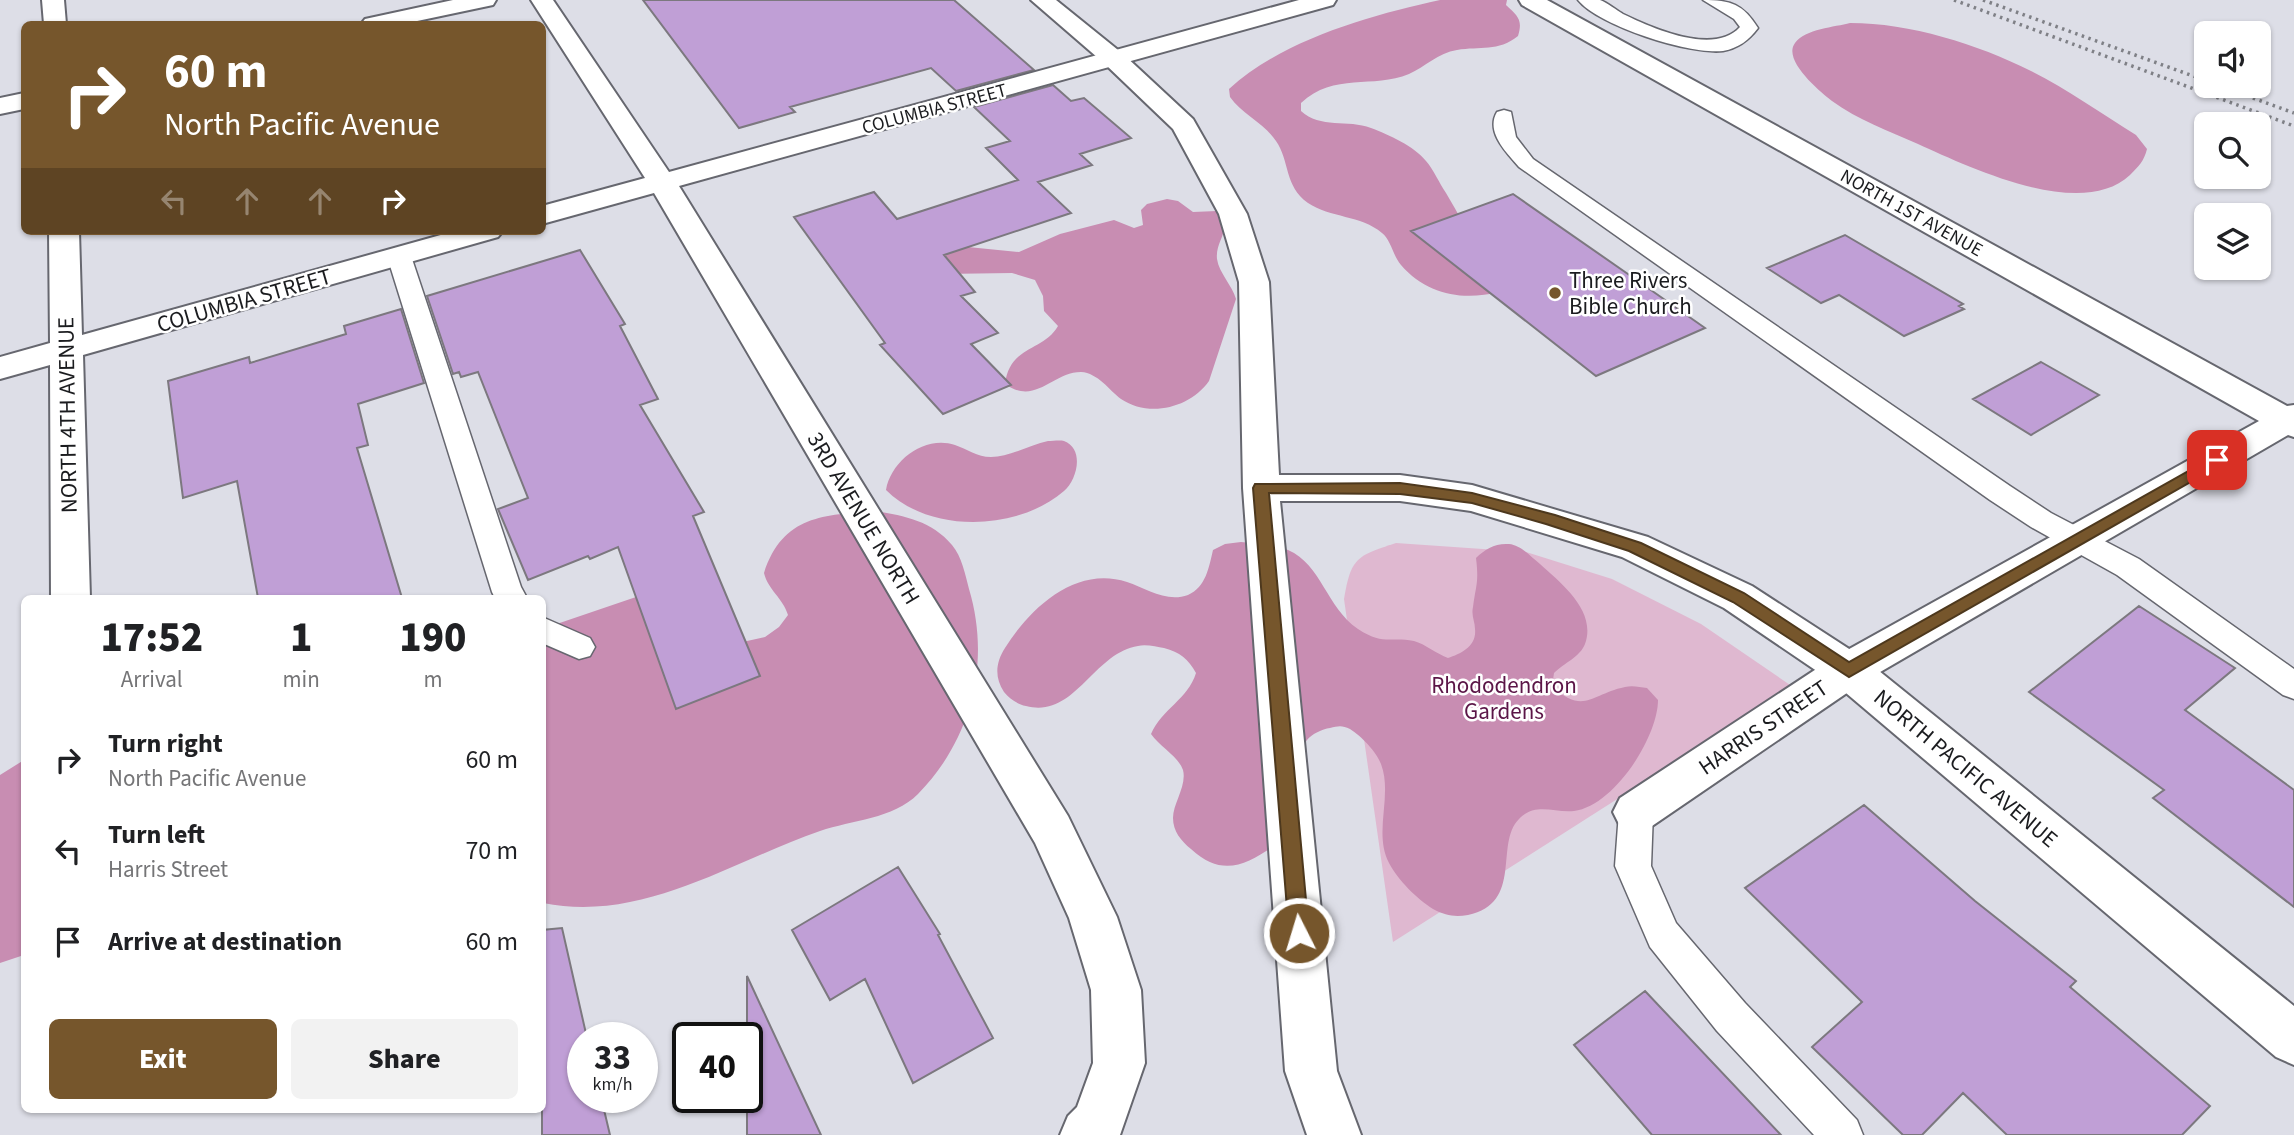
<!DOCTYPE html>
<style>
body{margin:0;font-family:"Source Sans 3",sans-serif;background:#f2f2f2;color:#202124;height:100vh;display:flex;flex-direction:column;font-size:26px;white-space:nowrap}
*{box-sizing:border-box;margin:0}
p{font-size:23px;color:#757577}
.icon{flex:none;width:38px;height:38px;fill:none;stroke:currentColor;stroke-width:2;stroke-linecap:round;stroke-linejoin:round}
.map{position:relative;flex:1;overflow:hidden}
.panel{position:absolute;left:21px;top:595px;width:525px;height:518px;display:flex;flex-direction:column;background:#fff;border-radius:10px;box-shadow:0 2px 5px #0004}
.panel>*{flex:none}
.banner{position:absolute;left:21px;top:21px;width:525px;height:214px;border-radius:10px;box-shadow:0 2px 5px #0004;background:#76562c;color:#fff;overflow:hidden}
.fabs{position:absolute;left:2194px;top:21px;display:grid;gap:14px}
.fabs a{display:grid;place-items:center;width:77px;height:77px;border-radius:10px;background:#fff;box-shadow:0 2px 5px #0004;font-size:35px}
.speed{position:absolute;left:567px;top:1022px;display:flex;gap:14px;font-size:35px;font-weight:700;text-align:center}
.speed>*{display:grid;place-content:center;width:91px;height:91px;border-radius:50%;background:#fff;box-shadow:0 2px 5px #0004;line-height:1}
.speed small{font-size:18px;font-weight:400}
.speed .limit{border:4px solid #111;border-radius:10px;background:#fff;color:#111}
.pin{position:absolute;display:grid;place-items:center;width:60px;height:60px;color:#fff;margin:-30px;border-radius:14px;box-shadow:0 4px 10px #0006}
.me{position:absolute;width:77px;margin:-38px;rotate:355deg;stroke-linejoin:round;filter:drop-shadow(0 0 5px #0008)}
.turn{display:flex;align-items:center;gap:24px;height:147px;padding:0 28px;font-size:32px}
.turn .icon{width:91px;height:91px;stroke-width:2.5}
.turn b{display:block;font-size:49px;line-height:60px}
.lanes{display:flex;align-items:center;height:66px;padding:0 28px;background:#0003;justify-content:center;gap:35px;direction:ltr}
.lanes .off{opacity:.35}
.eta{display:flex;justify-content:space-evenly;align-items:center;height:119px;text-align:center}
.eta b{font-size:42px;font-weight:800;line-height:49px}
.action{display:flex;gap:14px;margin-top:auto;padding:14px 28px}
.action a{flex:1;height:80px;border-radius:10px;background:#76562c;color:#fff;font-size:28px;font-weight:800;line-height:80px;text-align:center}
.action a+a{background:#f2f2f2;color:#202124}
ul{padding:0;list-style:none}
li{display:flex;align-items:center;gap:21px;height:91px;padding:0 28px}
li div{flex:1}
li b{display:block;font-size:26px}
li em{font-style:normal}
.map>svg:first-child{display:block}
.green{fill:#dfb8d0}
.forest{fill:#c88db2}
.building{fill:#c09fd6;stroke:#7c787f;stroke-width:2}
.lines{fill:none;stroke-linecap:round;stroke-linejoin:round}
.service-casing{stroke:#66676f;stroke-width:3}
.minor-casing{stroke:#66676f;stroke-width:4}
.tertiary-casing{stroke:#66676f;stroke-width:4}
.service{fill:#fff;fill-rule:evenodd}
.minor{fill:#fff;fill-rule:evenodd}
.tertiary{fill:#fff;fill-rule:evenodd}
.rail{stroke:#7f8086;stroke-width:3.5;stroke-dasharray:2.5 4.5;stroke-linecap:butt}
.route{fill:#76562c;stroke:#4d381d;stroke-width:2}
.poi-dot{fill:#76562c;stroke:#fff;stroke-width:2.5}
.labels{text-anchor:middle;stroke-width:5;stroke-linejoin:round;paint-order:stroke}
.far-street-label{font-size:19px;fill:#1b1c1f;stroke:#fff}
.poi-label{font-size:23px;fill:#1b1c1f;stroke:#fff;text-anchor:start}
.street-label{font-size:23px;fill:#1b1c1f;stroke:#fff}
.park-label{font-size:23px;fill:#5b1547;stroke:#fff}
</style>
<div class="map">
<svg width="2294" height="1135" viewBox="0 0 2294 1135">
<rect width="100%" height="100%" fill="#dddee7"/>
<path class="green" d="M1396,543L1526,552L1612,579L1701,624L1793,687L1393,942L1344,599C1351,558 1356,556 1396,543Z"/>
<path class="forest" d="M1440,0H1507L1506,5C1518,16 1523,20 1518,36C1498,52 1480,46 1457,50C1438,53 1425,67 1409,74C1373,89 1334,72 1301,103V111C1320,129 1348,119 1371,128C1389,135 1414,146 1426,161C1434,170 1439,183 1446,193C1465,225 1482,258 1499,292C1463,301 1427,295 1401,265C1393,256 1391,240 1382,233C1361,215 1330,218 1308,203C1284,186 1290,161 1276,141C1265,124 1242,114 1230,97L1229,89C1282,40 1371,15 1440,0Z
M1850,23C1910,23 1977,44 2031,71C2067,89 2102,114 2136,135L2147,149C2144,161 2139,166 2130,175C2081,221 1969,167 1918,144C1889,131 1858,120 1832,101C1820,92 1782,60 1795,43C1805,29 1835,27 1850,23Z
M1167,199L1178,201L1193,212L1217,211C1234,231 1215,239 1217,259C1219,273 1232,285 1236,299L1209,381C1190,408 1149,418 1121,399C1109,390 1098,373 1081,372C1052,372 1036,406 1005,384C1010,345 1043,352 1058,326L1044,311L1043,296L1035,280L1012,273L943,274L924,255L958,246L1019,252L1060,234L1114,220L1134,228L1143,225L1141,210L1147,204Z
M1048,441C1053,441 1060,440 1064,441C1085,449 1077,480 1064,491C1018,531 930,534 886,490C891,461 924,435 955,445C967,449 977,457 991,457C1009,457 1030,445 1048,441Z
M876,511C905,516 932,521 952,545C962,557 965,574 969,589C991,662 972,739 918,794C893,819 852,820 820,831C730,862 643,923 543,903L542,629L636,597L729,645L765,637L779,627L788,615C783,598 768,590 764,573C783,515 824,515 876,511Z
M1241,542C1256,544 1273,544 1288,550C1322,565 1326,607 1358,629C1384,646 1390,636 1414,641C1425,644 1437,654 1448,658C1461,654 1477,646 1475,629C1475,621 1471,616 1473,607C1476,584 1479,583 1476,558C1485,549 1495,543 1509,544C1521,545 1531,557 1540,564C1561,583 1597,611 1585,644C1580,657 1564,663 1554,673L1552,687C1585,715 1591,694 1625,687C1632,685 1640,687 1647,688L1658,700C1658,737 1614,806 1574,811C1554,813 1535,802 1519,819C1494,844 1524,903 1468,915C1455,917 1446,916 1433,909C1417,899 1398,880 1389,863C1373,832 1393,796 1381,764C1376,751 1361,736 1350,729C1342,725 1338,726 1330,728C1322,729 1312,734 1307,740C1295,755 1290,817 1286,838C1252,860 1227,882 1191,849C1181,841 1173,831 1173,818C1173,803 1187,786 1183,770C1178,756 1160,747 1151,734C1162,709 1188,699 1196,673C1188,659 1180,652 1164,648C1157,647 1146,644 1138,646C1093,653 1075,719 1026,706C1017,704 1010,699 1004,692C994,677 996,662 1005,648C1030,608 1076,565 1127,582C1146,588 1166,603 1188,595C1206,587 1209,567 1213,550L1225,544Z
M24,760V955L0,963V775Z"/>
<path class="building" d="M643,0H954L1034,70L956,91L931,68L790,107L795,112L739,128Z
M1053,85L1071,101L1084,98L1131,138L1080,154L1092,165L1038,182L1071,213L944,255L975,292L961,296L998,333L971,344L1011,385L943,414L880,345L885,343L794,217L874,192L897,219L1018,180L986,148L1010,141L974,107Z
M1513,194L1648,288L1705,328L1596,376L1411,231Z
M1845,235L1963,304L1959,306L1964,309L1904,336L1839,295L1821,303L1767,268Z
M580,250L625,324L620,326L658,399L640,405L704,512L693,516L760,676L676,709L618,547L590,559L588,556L528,580L498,509L528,498L478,372L461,377L459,372L453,374L427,296Z
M401,309L424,383L358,404L368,445L357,448L402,598H258L237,481L183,498L168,381L249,357L250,363L346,334L344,326Z
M2041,362L2099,395L2031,435L1973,399Z
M2139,606L2235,668L2185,710L2294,790V907L2153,798L2164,790L2029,692Z
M1864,805L1975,901L2076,981L2070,987L2210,1106L2182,1135H2007L1963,1093L1922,1135H1903L1812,1047L1862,1002L1745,888Z
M898,867L940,934L938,935L993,1038L913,1083L865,979L830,1000L792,930Z
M562,928L587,1038H583V1097H601L610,1135H542V930Z
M747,976L821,1135H747Z
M1645,991L1781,1135H1652L1574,1045Z"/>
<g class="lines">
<g class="service-casing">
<path id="service" d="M1578,0C1584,0 1594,0 1600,0C1608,3 1616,10 1623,14C1652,28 1714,56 1740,27L1734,19L1703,0C1731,0 1743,4 1758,28C1749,40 1739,48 1723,51C1690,55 1599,26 1578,0Z
M1504,110L1511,112L1516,137L1533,159L2010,486L2051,513L2139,559L2294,669V699L2283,695L2117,575L2031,527L1990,500L1519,167C1507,153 1485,132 1497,112Z
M399,249L407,251L411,256L521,587L527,598H495L492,592L387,256L391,251Z
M542,617L590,638L595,647L590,656L579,659L542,643Z
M1636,797L1648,801L1653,812L1651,866L1676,923L1745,1003L1857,1120L1863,1135H1814L1717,1031L1650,947L1615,866L1619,812L1624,801Z"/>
</g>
<g class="minor-casing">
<path id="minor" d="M42,0H64L66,24H44Z
M453,0H496L493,5L403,24H361L365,19Z
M531,0H553L669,172L1299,0H1336L1333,5L679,186L1068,816L1117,917L1141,990L1145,1063L1120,1135H1060L1068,1116L1077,1107L1093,1063L1091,990L1069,918L1035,843L654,193L542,224V206L645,178Z
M1519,0H1547L2287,406L2294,405V437L2288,435L1863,682L1652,826L1636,832L1620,826L1613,812L1620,798L1833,658L2259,421L1522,5Z
M24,93V109L0,114V98Z
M49,231H79L82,335L455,231H503L498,237L83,355L90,598H51L50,365L0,379V357L50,343Z"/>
</g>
<g class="tertiary-casing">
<path id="tertiary" d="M1031,0H1056L1123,54L1193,119L1247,214L1269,282L1279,475H1400L1472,485L1648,537L1752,586L1863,658L2294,1006V1065L2276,1057L1833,682L1724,608L1622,557L1471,511L1400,501H1280L1337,1071L1361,1135H1307L1285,1071L1243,488L1239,282L1219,214L1173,129L1105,64Z"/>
</g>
<use href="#service" class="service"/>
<use href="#minor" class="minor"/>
<use href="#tertiary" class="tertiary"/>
<path class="rail" d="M1954,0L2294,126
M1983,0L2207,81
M2220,86L2294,113"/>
</g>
<path class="route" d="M2217,455L2224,460L2222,464L1849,677L1733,602L1629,551L1546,524L1472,503L1400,494L1269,493L1309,933L1306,939L1299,942L1292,939L1289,933L1253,488L1255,484L1400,483L1472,493L1555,515L1641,543L1744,593L1849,662Z"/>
<circle class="poi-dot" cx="1555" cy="293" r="7"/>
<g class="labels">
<g class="far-street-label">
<text transform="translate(934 108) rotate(-15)" y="7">COLUMBIA STREET</text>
<text transform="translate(1912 212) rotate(29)" y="7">NORTH 1ST AVENUE</text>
</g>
<g class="poi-label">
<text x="1569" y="288">Three Rivers<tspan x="1569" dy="26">Bible Church</tspan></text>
</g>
<g class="street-label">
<text transform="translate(244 300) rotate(-16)" y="8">COLUMBIA STREET</text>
<text transform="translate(67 415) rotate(-91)" y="8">NORTH 4TH AVENUE</text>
<text transform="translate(864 518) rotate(59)" y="8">3RD AVENUE NORTH</text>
<text transform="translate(1763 727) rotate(-34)" y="8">HARRIS STREET</text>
<text transform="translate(1966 768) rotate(40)" y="8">NORTH PACIFIC AVENUE</text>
</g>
<g class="park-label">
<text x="1504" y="693">Rhododendron<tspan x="1504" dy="26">Gardens</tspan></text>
</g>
</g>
</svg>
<div class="fabs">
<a><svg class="icon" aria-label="sound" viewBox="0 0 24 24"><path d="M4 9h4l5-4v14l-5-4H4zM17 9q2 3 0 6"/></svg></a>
<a><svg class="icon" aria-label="search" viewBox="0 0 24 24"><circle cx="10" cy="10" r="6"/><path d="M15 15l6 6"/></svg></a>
<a><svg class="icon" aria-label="layers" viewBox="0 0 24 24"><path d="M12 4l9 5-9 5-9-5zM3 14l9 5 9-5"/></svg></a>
</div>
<div class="speed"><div>33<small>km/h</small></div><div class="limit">40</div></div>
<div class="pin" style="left:2217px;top:460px;background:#d93025"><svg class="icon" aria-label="arrive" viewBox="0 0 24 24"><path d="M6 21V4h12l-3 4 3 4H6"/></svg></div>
<svg class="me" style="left:1299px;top:933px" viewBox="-20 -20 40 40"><circle r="17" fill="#76562c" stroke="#fff" stroke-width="3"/><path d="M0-11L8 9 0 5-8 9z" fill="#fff"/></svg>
<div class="banner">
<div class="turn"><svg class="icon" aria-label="right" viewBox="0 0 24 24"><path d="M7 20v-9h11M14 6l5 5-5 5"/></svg><div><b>60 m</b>North Pacific Avenue</div></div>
<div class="lanes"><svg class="icon off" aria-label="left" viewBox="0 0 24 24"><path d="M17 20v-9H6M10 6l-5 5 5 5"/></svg><svg class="icon off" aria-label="ahead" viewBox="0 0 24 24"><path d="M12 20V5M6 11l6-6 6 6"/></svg><svg class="icon off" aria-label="ahead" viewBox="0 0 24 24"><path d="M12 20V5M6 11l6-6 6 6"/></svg><svg class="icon" aria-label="right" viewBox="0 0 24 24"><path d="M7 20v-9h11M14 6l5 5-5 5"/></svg></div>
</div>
<section class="panel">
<div class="eta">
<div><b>17:52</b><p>Arrival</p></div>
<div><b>1</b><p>min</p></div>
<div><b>190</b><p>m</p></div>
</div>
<ul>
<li><svg class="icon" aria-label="right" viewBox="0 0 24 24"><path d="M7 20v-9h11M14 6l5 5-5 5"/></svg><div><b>Turn right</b><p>North Pacific Avenue</p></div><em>60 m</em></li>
<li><svg class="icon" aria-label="left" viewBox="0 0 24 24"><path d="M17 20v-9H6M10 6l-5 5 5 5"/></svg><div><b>Turn left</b><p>Harris Street</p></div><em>70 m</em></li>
<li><svg class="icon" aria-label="arrive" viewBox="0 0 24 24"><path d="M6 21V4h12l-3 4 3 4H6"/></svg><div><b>Arrive at destination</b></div><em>60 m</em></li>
</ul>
<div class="action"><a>Exit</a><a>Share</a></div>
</section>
</div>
